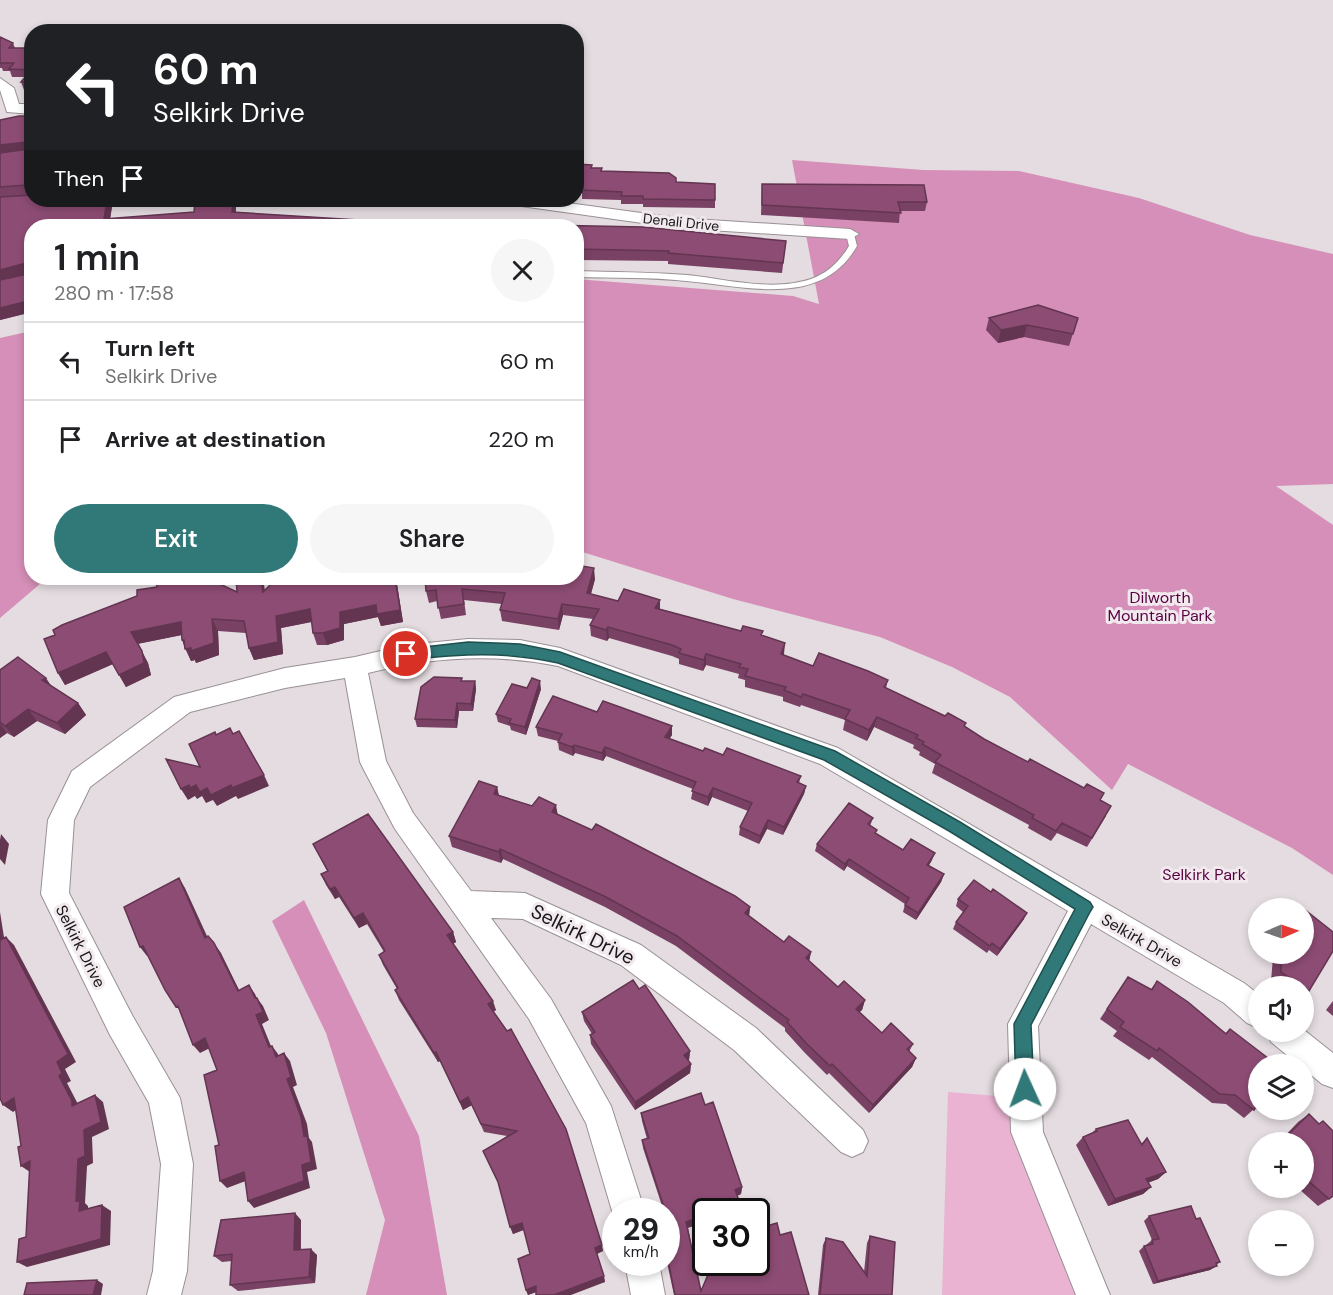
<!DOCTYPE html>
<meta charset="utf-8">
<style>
body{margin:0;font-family:"DM Sans",sans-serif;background:#f6f6f6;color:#202124;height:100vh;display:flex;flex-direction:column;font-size:22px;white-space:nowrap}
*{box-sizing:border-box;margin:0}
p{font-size:20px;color:#757577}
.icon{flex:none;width:33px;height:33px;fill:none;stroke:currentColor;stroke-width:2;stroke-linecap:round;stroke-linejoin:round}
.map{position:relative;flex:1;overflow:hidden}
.panel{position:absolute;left:24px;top:219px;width:560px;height:366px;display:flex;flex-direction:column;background:#fff;border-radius:24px;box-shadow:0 3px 9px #0003}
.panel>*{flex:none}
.top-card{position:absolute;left:24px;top:24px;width:560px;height:183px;border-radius:24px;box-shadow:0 3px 9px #0003;background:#202124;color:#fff;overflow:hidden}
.needle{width:39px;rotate:88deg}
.buttons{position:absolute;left:1248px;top:898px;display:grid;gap:12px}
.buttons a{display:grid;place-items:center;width:66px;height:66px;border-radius:50%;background:#fff;box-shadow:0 3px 9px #0003;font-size:30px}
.speed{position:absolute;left:602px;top:1198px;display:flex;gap:12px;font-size:30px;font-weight:700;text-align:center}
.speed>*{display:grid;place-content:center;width:78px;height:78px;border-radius:50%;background:#fff;box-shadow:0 3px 9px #0003;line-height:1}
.speed small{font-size:15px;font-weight:400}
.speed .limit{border:3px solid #111;border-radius:9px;background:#fff;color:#111}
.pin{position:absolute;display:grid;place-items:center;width:51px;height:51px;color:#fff;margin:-26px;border:3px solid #fff;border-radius:50%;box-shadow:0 2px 6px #0007}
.me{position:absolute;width:66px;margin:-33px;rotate:358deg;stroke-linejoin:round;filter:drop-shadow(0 0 4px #0008)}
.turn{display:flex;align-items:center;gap:21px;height:126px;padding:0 30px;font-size:27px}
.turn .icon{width:78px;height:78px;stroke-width:2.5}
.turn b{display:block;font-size:42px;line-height:51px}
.then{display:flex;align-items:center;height:57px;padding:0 30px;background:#0003;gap:12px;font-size:22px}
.round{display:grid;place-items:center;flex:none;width:63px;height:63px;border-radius:32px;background:#f6f6f6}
.head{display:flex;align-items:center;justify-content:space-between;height:102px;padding:0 30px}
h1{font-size:36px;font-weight:600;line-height:45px}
.cta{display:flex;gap:12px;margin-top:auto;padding:12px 30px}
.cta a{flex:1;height:69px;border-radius:36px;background:#307978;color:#fff;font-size:24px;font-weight:600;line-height:69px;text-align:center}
.cta a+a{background:#f6f6f6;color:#202124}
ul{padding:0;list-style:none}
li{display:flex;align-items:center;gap:18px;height:78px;padding:0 30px;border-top:2px solid #e0e0e0}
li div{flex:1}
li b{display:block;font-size:22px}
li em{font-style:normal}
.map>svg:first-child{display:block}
.green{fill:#eab3d2}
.forest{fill:#d68fb8}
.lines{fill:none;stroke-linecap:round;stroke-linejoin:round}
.service-casing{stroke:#989094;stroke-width:2}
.minor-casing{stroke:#989094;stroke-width:2}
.service{fill:#fff;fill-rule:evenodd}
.minor{fill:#fff;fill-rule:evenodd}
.wall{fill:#794164}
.shaded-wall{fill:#633551}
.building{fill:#8d4c74;stroke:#633551;stroke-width:1.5}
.route{fill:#307978;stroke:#1f4f4e;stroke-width:1.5}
.labels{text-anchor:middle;stroke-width:6;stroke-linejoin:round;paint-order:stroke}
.far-street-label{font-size:14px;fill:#191618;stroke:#f1e9ed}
.park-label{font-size:16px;fill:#580140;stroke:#f1e9ed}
.street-label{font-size:16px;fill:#191618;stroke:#f1e9ed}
.near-street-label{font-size:20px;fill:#191618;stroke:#f1e9ed}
</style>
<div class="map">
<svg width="1333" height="1295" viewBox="0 0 1333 1295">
<rect width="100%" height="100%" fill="#e4dce0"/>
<path class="green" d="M948,1092L1010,1097L1013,1138L1078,1295H942Z"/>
<path class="forest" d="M792,160L923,170L1019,171L1139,198L1250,235L1333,254V484L1276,486L1333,525V875L1292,848L1128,764L1112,790L1010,697L952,667L880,637L733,599L576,550V279L793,296L819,304Z
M31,331L32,578H47L0,618V338Z
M304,900L419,1136L447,1295H366L385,1220L326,1033L272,921Z"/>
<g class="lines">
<g class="service-casing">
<path id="service" d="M850,231L854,234L857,246C821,309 746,286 686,281C650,277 613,278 576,277V271C613,272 650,272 687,275C726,279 772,292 811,279C828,273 840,261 849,246L846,234Z"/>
</g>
<g class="minor-casing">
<path id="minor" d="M0,78L14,88L19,104H32V114L7,112L0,90Z
M506,200H546L678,218L850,229L859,234L850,239L678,228L514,205Z
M468,639L520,640L560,648L838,748L1244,983L1258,994V1028L1247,1023L1224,1003L1091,924L1038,1026L1043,1132L1110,1295H1076L1011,1132L1008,1024L1068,911L820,764L558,666C494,653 431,657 368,673L386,761L413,813L471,891L525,893L641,945L756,1028L863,1130L868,1141L863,1152L852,1157L841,1152L734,1050L621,965L523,919L491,918L551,999L611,1106L645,1212H615V1221L586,1123L529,1019L395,829L364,770L360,762L345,678L285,688L190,712L90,787L74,820L69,893L132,1015L180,1098L193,1164L187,1271L181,1295H147L153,1271L161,1164L149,1103L110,1035L41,894L48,820L72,771L174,697L285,668L355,657L406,645Z
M1304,1030L1333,1053V1088L1322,1084L1304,1069V1065H1299L1271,1042L1267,1032Z
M625,1263H659L665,1295H631Z"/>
</g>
<use href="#service" class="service"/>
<use href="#minor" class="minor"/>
</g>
<path class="wall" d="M0,37L13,43L15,48H32V90H24L21,82L25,77H12L10,71H3L2,68H0Z
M19,116H32V200H113L110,219L194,212L195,201L196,200H236V212L391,222L643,227L786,241L782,273L668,264V261L576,260V226H32V312L0,320V120Z
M576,164L602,171L676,182L715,184V208L643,207V204H621V200L582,199V193H576Z
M762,184L927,202L925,211H900L899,223L761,215Z
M989,318H1078L1069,346L1024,337L998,343L986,330Z
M277,578H396L403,622L381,626L378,617L344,624V640L327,645H317L313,633L312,622L281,628L283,654L254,660L249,648L246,633L218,631L219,655L196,663L195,660L191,661L184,646L181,635L137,644L148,663L151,675L126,687L113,664L65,685L58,673L237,592L265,590Z
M425,578L595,579L591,594L618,601L660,609L741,631L762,635L785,643L783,655L813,666L888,680L886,688L965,727L984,739L1100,800L1106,816L1087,847L1057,833L1051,841L1028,828L1029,825L932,773L935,764L919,755L920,752L913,748L914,745L874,727L867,741L843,730L845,720L801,705L800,707L783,701V697L745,687V680L738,678L739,674L706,665L703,671L679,664V659L672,656L609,638L607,641L591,636L590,625L593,619L563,615L559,630L502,621L500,610L502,604L464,600L466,615L441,619L437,601L429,603L426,591Z
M0,670L51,686L78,703L86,715L65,734L37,721L14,737L7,733L0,738Z
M462,678V681H475L476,689L473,711H459L457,728L417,727L415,719Z
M527,688L541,689L526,735L511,730L510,726L498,722L496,714Z
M597,712L672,735L669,739L703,751L723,755L801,776L799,783L806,786L804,794L783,835L767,829L759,844L739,835L740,827L748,811L712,797L708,806L691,799L693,789L606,756L603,761L575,753L573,756L559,750L558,741L538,736L536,727Z
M497,787L499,795L558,814L750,907L749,915L784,942L811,952L809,961L838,987L865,1000L862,1010L859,1012L882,1033L913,1044L909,1052L916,1058L912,1067L869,1113L829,1073L827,1075L804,1052L785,1031V1028L676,946L605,907L503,859L501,863L452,847L449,836Z
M873,818L870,826L876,833L903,850L932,860L929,865L944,874L941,882L916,920L903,912L905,904L847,866L844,871L815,851L817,844Z
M313,844L453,932L456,942L453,944L496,1010L493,1012L603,1251L597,1254L605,1282L536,1292L528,1295L526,1290L530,1254L524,1230L513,1234L499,1185L483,1151L507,1136L484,1132L472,1105L463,1110L440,1061L438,1062L399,1000L395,990L397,989L383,965L379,955L384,952L367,924L359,928L339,897L335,899L326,885L321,874L327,871Z
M958,899L1024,919L997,956L989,950L987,953L953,929L956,922L963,912L956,906Z
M1268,954H1304L1309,991L1304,996V987H1280L1271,981L1273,957Z
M1128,977L1151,989L1157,981L1226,1033L1230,1029L1258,1065V1110H1264L1261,1112L1255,1108L1244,1118L1226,1104L1212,1103L1152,1057L1149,1060L1113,1036L1117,1031L1100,1019Z
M639,989L690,1051L689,1060L688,1061L691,1064L690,1073L635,1110L591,1044L590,1035L592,1034L584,1021L582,1012Z
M1333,1001V1016L1326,1010Z
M705,1105L742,1187L741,1194L737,1196L739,1210L732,1212H705V1222L688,1228L701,1291L780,1235L809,1295H674L666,1258V1250L675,1247L666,1220V1212H664L643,1148L642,1140L647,1139L642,1121L641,1113Z
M1309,1114L1319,1124L1323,1121L1329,1199L1318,1206L1298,1188H1304V1143H1278L1298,1122Z
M1096,1129L1141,1144L1147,1138L1166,1172L1158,1179L1148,1183L1151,1187L1143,1194L1108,1206L1076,1145L1083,1137L1092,1133Z
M1149,1216L1196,1219L1220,1262L1210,1270L1153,1284L1139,1251L1144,1246H1147L1146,1245L1152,1240L1144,1221Z
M301,1220V1250L317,1255L315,1283L238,1291L230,1285L232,1261L222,1262L214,1256Z
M870,1236L892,1295H818L823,1245L826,1238L864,1272L867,1243Z"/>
<path class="shaded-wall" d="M27,142L32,153L0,156V145Z
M107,200H113L109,226L104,219Z
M233,200H236L235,222L232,212Z
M26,263L31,274L0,282V270Z
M32,300V312L0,320V308Z
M1027,325L1024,337L998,343L1001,330Z
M594,568L595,579L588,604L587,593Z
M260,578H263L267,604L263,592Z
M395,578H396L403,622L381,626L378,617L344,624V640L327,645L323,633L340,612Z
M660,600V611L655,608Z
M562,604L563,615L559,630L558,619Z
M310,609L315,621L281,628L283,654L254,660L249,648L276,616Z
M212,619L218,631L219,655L196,663L195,660L191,661L182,640H184Z
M181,622L187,634L137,644L131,632Z
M608,627L609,638L607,641L606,630Z
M785,643L784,654L779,665L781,654Z
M142,651L148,663L151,675L126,687L119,675Z
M106,652L113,664L65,685L58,673Z
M706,654V665L703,671L704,660Z
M46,678L54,690L42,680Z
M475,681L476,689L473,711L471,704Z
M540,681L541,689L526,735L525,727Z
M78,703L86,715L65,734L57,723Z
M457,703L459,711L457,728L455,720Z
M28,709L37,721L14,737L5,726Z
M877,717L874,727L867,741L869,730Z
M0,724L7,733L0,738Z
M672,726V735L665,746V737Z
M574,745L575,753L573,756L572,747Z
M605,747L606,756L603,761L602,753Z
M264,775L269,786L238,799L236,796L217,806L213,800L206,803L202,796L197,799L195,796L188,800L181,789L189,785H231Z
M806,786L804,794L783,835L784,827Z
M497,787L499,798L494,794Z
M713,788L712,797L708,806V797Z
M556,805L558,816L552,812Z
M768,820L767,829L759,844L760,836Z
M1,834L9,844L5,865L0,859V840Z
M500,849L503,859L501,863L499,852Z
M935,853L932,860L925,872L927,865Z
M849,859L847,866L844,871L845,864Z
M944,874L941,882L916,920L918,913Z
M179,878L185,888L212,947L205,938Z
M335,887L339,897L335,899L330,889Z
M750,907L749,917L745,913Z
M0,912L6,950L0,944Z
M363,913L367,924L359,928L354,918Z
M1027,913L1024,919L997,956L1000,949Z
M453,932L456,942L450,945L447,935Z
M6,937L14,945L76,1062L65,1069L71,1081L67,1083L80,1108L72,1106L59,1076L57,1062Z
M214,943L221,953L244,1000L238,991Z
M143,946L150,955L147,956L140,947Z
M811,952L809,962L806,958Z
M249,985L255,994L261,1007L255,998Z
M257,998L263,1006L269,1020L262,1024L275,1056L269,1047L256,1015Z
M865,1000L862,1010L853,1018L856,1009Z
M493,1001L496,1010L491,1013L488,1004Z
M205,1038L212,1047L200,1053L193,1045Z
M272,1046L278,1054L281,1065L276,1057Z
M690,1051L689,1060L684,1064V1055Z
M436,1052L440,1061L438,1062L434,1053Z
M284,1053L290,1061L297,1085L293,1087L307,1124L309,1138L312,1142L317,1169L307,1172L310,1188L254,1208L248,1201L302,1165L304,1136L287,1079Z
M916,1058L912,1067L869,1113L873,1105Z
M691,1064L690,1073L635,1110V1102Z
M95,1095L103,1102L109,1129L92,1137L93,1163L87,1166L85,1203L88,1206V1217L79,1211L76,1201L78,1159L84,1130Z
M468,1097L472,1105L463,1110L460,1102Z
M14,1098L23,1105L13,1112L3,1105Z
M30,1161V1172L21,1166Z
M244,1172L251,1179L227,1188L220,1181Z
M1166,1172L1158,1179L1138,1186L1146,1179Z
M742,1187L741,1194L734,1197L735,1190Z
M1151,1187L1143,1194L1108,1206L1115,1199Z
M740,1203L739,1210L732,1212H714Z
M102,1205L111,1211L110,1245L27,1267L17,1262Z
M295,1213L301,1220L300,1257L294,1250Z
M705,1215V1222L686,1228V1222Z
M522,1223L525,1229L513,1234L510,1227Z
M602,1245L603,1251L596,1254L595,1248Z
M311,1249L317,1255L315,1283L309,1277Z
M1217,1266L1210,1270L1153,1284L1158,1281Z
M604,1276L605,1282L571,1295H554Z
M97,1280L103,1284L101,1295H93Z
M536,1286L539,1291L528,1295L526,1290Z"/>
<path class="building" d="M0,37L13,43L9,48H32V82H21L31,70L9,69L14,63H0Z
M19,116H32V186L27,185L0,187V153L30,149L27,142L0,145V120Z
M576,164L592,165L591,168H602L601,171L669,173L676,178V182L715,184V200L643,199V196H621L622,192L582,190L583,185H576Z
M762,184L924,185L927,202H898L901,213L762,205Z
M32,195V200H107L104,219L194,212L195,201L196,200H233L232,212L391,222L643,227L786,241L783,263L668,253L669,251L576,249V226H32V300L0,308V280L27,274L29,265L26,263L0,270V197Z
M1038,305L1078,318L1073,334L1027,325L1001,330L989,318Z
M576,565L594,568L587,593L618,601L624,589L660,600L655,608L741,631L743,626L763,631L761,635L785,643L781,654L813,666L819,653L868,671L888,680L884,687L945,716L948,713L966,723L964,726L984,739L1028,762L1030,759L1084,788L1087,784L1104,793L1100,800L1111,806L1092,838L1062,823L1056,831L1032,818L1034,815L935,762L941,755L922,744L924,742L916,738L918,735L877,717L869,730L845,719L850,710L803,694L801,697L784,690L786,687L745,676L748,669L739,667L741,664L706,654L704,660L679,653L681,649L672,645L608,627L606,630L590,625L599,609L562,604L558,619L500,610L505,593L462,589L464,604L438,608L436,590L426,591L425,578H576Z
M174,578H207L237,592L236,578H260L263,592L277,578H395L400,610L377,614L376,605L340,612V628L323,633H313L310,609L276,616L278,642L249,648L244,621L212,619L214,643L191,651V648L185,649L184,640H182L181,622L131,632L142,651L144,663L119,675L106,652L58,673L44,639L55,635L53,630L62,625L137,596V590L157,587L156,580Z
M18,657L46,678L42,680L78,703L57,723L28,709L5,726L0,722V670Z
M434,677L462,678L461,681H475L471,704L457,703L455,720L415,719L421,687Z
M532,678L540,681L525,727L509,723L511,719L496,714L512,684L527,688Z
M553,696L597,712L603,701L620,707L672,726L665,737L703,751L705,748L723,755L727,748L801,776L797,782L806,786L784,827L768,820L760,836L740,827L752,803L713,788L708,797L692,791L696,782L605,747L602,753L574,745L572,747L558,742L562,734L536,727Z
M230,728L233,734L239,731L264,775L232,788L231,785L211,795L207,788L200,792L196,785L190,788L189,785L181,789L166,759L200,767L189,744L215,732L216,735Z
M479,781L497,787L494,794L532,806L539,797L556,805L552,812L592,830L596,824L735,896L750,907L745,913L784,942L789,936L811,952L806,958L838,987L844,981L865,1000L856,1009L882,1033L891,1023L913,1044L907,1049L916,1058L873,1105L832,1064L830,1066L806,1043L787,1022L789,1020L677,936L604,896L500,849L499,852L449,836Z
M849,803L873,818L868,824L877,830L875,833L903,850L911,839L935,853L927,865L944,874L918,913L905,905L909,898L849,859L845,864L817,844Z
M368,814L453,932L447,935L493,1001L488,1004L507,1031L511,1029L566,1129L602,1245L595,1248L604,1276L554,1295H536V1286L526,1290L518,1259L530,1254L522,1223L510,1227L498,1182L483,1151L517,1131L481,1124L468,1097L460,1102L436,1052L434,1053L395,990L398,988L379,955L385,951L363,913L354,918L335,887L330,889L321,874L328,871L313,844Z
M179,878L205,938L208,936L214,943L238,991L249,985L255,998H257L263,1012L256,1015L269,1047L272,1046L276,1057L284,1053L291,1077L287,1079L301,1117L304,1136L307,1135L311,1162L302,1165L304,1181L248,1201L244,1172L220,1181L215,1146L219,1145L204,1075L217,1070L205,1038L193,1045L178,1006L176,1007L165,990L143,946L140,947L124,907Z
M974,880L991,892L993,889L1027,913L1000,949L992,943L990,946L956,922L968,906L958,899Z
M1294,902L1303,909H1290Z
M1304,909L1333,932V951L1309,991L1281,972V954H1304Z
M6,937L68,1054L57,1062L62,1073L59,1076L72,1101V1106L95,1095L101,1122L84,1130L85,1156L78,1159L76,1201L80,1200L79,1211L102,1205L101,1239L17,1262L19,1239L26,1237L30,1161L21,1166L18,1147L21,1146L14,1098L3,1105L0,1098V940Z
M1128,977L1152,990L1157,981L1188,1002L1226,1034L1230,1029L1277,1065H1258V1103L1254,1110L1235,1095L1220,1094L1159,1048L1157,1051L1120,1027L1124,1022L1107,1009Z
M633,980L639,989L645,985L690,1051L684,1055L691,1064L635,1102L590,1035L595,1032L582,1012Z
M701,1093L705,1105L713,1102L742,1187L735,1190L740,1203L714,1212H705V1215L686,1222L701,1291L713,1263H756V1229L777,1223L780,1235L791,1232L809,1295H675L666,1250L677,1247L642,1140L649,1138L641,1113Z
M1309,1114L1319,1124L1323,1121L1333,1131V1196L1329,1199L1304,1177V1143H1280Z
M1128,1120L1142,1145L1147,1138L1166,1172L1146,1179L1151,1187L1115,1199L1083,1137L1097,1131L1096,1129Z
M1191,1206L1196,1219L1200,1218L1220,1262L1216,1263L1217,1266L1158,1281L1144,1246L1153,1244L1152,1240L1159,1239L1149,1216Z
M295,1213L294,1250L311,1249L309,1277L230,1285L232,1254L214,1256L221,1220Z
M870,1236L895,1242L892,1295H820L826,1238L843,1242L867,1276Z
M97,1280L93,1295H24L27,1283Z"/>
<path class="route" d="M468,642L520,644L560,652L835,751L960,822L1090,902L1093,907L1090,912L1031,1025L1034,1089L1032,1095L1025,1097L1019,1095L1016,1089L1014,1024L1075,909L949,831L824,760L558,663C505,651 461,654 406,660L399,654L406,649Z"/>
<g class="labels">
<g class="far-street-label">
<text transform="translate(681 222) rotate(6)" y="5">Denali Drive</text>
</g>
<g class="park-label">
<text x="1160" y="603">Dilworth<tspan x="1160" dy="18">Mountain Park</tspan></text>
<text x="1204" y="880">Selkirk Park</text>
</g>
<g class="street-label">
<text transform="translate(1142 940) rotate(30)" y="6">Selkirk Drive</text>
<text transform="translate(81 946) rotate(63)" y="6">Selkirk Drive</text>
</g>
<g class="near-street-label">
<text transform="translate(583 934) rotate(26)" y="7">Selkirk Drive</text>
</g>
</g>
</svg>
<div class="buttons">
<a><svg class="needle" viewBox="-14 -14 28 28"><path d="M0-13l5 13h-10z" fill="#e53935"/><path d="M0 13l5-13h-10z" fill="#757577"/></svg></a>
<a><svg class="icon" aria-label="sound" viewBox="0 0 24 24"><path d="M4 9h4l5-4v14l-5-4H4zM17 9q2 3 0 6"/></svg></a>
<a><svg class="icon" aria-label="layers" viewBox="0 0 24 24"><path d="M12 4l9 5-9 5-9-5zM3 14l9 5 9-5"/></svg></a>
<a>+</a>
<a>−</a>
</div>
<div class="speed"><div>29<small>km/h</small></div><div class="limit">30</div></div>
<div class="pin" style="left:406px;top:654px;background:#d93025"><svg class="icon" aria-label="arrive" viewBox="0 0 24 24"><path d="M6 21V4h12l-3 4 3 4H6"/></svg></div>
<svg class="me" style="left:1025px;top:1089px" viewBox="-20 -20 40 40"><circle r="19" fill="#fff"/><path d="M0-13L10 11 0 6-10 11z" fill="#307978"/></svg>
<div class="top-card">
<div class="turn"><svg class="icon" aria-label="left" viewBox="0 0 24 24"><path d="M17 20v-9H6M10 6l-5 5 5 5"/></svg><div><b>60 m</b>Selkirk Drive</div></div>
<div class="then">Then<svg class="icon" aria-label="arrive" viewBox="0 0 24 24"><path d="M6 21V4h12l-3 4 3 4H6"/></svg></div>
</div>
<section class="panel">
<div class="head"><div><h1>1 min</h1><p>280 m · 17:58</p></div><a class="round"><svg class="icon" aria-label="close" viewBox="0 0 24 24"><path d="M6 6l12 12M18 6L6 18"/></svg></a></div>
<ul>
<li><svg class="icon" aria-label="left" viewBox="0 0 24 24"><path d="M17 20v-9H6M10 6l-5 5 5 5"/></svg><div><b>Turn left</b><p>Selkirk Drive</p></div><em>60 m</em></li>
<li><svg class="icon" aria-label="arrive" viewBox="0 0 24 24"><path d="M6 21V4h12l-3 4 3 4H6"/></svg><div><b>Arrive at destination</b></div><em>220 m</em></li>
</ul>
<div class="cta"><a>Exit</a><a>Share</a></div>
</section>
</div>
